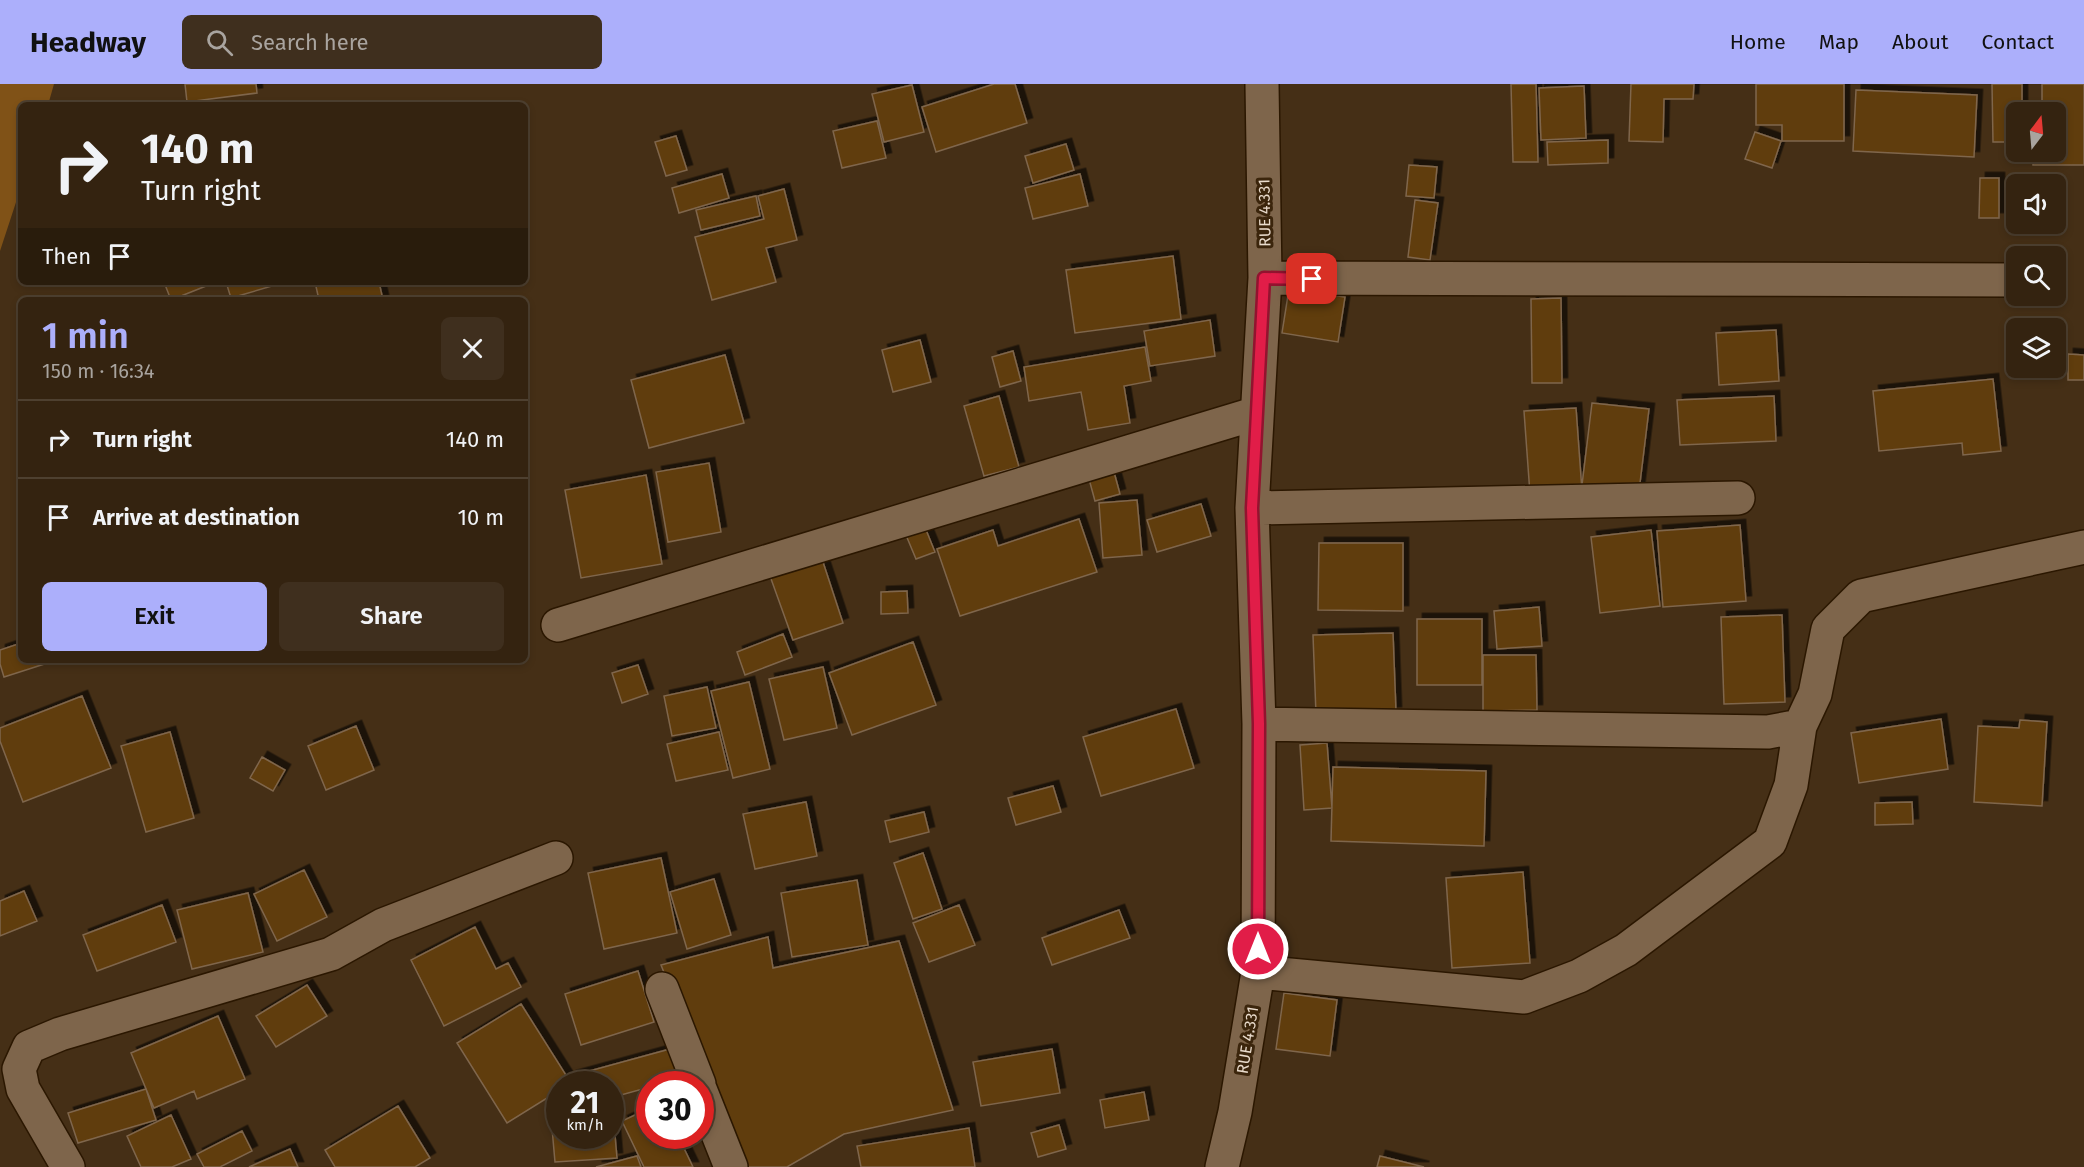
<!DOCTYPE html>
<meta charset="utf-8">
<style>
body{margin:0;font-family:"Fira Sans",sans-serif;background:#3f2f1e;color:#f1f3f6;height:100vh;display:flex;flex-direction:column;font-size:22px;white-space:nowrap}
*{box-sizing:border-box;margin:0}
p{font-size:20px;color:#a9a49f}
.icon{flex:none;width:33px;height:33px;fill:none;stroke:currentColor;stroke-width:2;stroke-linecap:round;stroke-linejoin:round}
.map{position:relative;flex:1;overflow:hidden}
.drawer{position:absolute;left:18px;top:213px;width:510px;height:366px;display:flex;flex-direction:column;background:#342310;border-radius:9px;box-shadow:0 3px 9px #0003,0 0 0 2px #4e4030}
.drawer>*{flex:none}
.hud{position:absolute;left:18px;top:18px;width:510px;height:183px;border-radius:9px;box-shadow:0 3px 9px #0003,0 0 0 2px #4e4030;background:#342310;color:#f1f3f6;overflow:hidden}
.needle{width:39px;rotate:16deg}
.fabs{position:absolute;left:2006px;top:18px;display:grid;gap:12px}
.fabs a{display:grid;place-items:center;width:60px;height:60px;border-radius:9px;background:#342310;box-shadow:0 3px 9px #0003,0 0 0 2px #4e4030;font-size:30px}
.speed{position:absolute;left:546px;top:987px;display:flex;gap:12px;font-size:30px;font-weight:700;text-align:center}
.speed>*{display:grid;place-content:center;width:78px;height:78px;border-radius:50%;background:#342310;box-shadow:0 3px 9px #0003,0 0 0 2px #4e4030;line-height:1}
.speed small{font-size:15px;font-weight:400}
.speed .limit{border:9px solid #d22;background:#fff;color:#111}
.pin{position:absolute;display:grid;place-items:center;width:51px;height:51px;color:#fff;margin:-26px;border-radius:12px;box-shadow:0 3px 9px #0006}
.me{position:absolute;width:66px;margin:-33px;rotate:0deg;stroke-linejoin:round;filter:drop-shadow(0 0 4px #0008)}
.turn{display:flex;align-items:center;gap:21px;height:126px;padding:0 24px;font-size:27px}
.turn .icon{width:78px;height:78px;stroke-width:2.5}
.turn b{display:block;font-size:42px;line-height:51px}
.then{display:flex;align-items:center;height:57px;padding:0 24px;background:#0003;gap:12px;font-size:22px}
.round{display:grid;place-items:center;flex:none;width:63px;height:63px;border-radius:9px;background:#3f2f1e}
.headline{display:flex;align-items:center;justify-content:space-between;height:102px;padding:0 24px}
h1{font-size:36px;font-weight:600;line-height:45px;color:#acaffb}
.primary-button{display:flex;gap:12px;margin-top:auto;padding:12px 24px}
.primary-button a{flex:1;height:69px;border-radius:9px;background:#acaffb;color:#111;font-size:24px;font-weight:600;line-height:69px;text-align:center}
.primary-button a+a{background:#3f2f1e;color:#f1f3f6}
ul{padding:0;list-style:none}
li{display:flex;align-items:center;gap:18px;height:78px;padding:0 24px;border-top:2px solid #4e4030}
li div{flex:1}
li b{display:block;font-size:22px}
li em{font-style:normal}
header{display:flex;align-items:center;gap:36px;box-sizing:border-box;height:84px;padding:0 30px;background:#acaffb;color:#111}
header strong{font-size:28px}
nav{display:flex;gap:33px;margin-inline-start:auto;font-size:21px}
.search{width:420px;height:54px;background:#3f2f1e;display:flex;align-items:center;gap:15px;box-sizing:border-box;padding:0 21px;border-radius:9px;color:#a9a49f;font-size:22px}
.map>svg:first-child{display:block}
.green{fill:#805217}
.building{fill:#613c0c;stroke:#7f664c;stroke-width:1.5;filter:url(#shadow)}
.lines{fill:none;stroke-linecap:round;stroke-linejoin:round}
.street-casing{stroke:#2b1700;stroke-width:36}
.street{stroke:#7e654b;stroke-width:33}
.route-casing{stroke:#92132f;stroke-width:15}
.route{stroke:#e11d48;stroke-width:10}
.labels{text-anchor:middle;stroke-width:6;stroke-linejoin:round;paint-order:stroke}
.street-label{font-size:16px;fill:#e9dbcc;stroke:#3b250c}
</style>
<header>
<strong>Headway</strong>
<div class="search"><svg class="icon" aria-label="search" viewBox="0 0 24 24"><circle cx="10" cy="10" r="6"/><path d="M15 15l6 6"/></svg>Search here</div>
<nav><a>Home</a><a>Map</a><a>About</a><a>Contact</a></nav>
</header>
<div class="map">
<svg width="2084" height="1083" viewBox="0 0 2084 1083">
<defs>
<filter id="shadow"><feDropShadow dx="5.5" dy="-5.5" stdDeviation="0" flood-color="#0009"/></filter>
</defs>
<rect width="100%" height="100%" fill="#452f16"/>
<path class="green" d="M0,0H54L48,21H21V103L0,167Z"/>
<path class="building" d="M185,0H256L257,9L187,18Z
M994,0H1015L1027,39L936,68L922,23Z
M1511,0H1536L1538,78H1513Z
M1631,0H1694L1693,15H1664L1663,58L1629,57Z
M1756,0H1844V57H1782V41H1756Z
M1992,0H2022V28H2016V58H1993Z
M2042,0H2084V81H2033V68H2055V28H2042Z
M912,1L924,48L884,58L872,10Z
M1584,2L1586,54L1541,56L1539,4Z
M1856,6L1977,11L1974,73L1853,67Z
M877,37L886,74L842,84L833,47Z
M1755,48L1781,57L1772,84L1745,75Z
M676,52L687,86L666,92L655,58Z
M1608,56V79L1548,81L1547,58Z
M1066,60L1074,86L1033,99L1025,72Z
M1409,81L1437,83L1434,114L1406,112Z
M722,90L729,114L679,129L672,104Z
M1080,90L1088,122L1033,135L1025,104Z
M1980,94H1999V134H1979Z
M784,105L797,156L766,164L776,198L712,216L695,153L764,135L758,112Z
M756,112L760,132L701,146L696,126Z
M1415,116L1438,119L1430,176L1408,173Z
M1173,172L1181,235L1075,249L1066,186Z
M164,198H204L206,202L171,216Z
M226,198H271L272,202L231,214Z
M315,198H379L383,216H319Z
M1289,205L1345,213L1338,258L1282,249Z
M1561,214L1562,299H1532L1531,215Z
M1210,236L1215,272L1150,282L1144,247Z
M1776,246L1779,297L1719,301L1716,249Z
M920,256L931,298L893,308L882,266Z
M1145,263L1151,297L1124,302L1130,339L1088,346L1081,308L1029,317L1024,283Z
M1013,267L1021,297L1000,303L992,273Z
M2068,270L2084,271V296H2068Z
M725,271L744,339L649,364L631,296Z
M1993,295L2001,367L1963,371L1962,359L1879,367L1873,307Z
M999,312L1019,383L984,392L964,322Z
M1774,312L1776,357L1680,361L1677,316Z
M1592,319L1649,325L1639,407L1582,401Z
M1576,324L1582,407L1530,410L1524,327Z
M709,379L721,448L668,458L656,388Z
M1114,388L1120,410L1095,417L1089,395Z
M646,391L662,480L581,494L565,406Z
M1137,416L1142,471L1103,474L1099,419Z
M1201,420L1211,452L1157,468L1147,436Z
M1079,435L1097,488L960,532L937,465L993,446L998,462Z
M922,436L935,468L916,475L903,444Z
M1740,441L1746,517L1663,523L1657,447Z
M1651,446L1660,522L1600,529L1591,453Z
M1319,459H1403V527L1318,526Z
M822,475L843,539L793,556L770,492Z
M907,507L908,529L881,530V508Z
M1539,523L1542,562L1497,565L1494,527Z
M1782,531L1785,618L1724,620L1721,533Z
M1417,535H1482V601H1417Z
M1393,549L1396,628L1316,630L1313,551Z
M783,550L792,573L745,591L737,568Z
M913,558L936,621L852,651L829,589Z
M21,559V576H57L4,593L0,580V566Z
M1483,571H1536L1537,626L1483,627Z
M638,581L648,610L622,619L612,589Z
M823,583L837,644L784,656L769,595Z
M749,598L770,685L733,694L711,607Z
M707,603L716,644L672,652L664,612Z
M82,612L111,684L23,718L0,657V644Z
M1176,625L1194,684L1101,712L1083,653Z
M1941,635L1948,685L1859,699L1851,649Z
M2020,636L2047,638L2042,722L1974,718L1978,642L2019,644Z
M356,642L374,686L326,706L308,662Z
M170,648L194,734L146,748L121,662Z
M719,648L728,686L676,697L667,660Z
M1327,659L1332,724L1304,726L1300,661Z
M262,673L285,686L273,707L250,694Z
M1333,683L1486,687L1484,762L1331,757Z
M1053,702L1061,728L1016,741L1008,714Z
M806,718L817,772L755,785L743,730Z
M1912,718L1913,740L1875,741V719Z
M924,728L929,748L890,758L885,737Z
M923,769L942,825L913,835L894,779Z
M661,774L677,849L604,865L588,789Z
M304,786L327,833L277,857L254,810Z
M1523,788L1530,879L1452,884L1446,794Z
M714,795L731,851L687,865L670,808Z
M857,796L868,861L792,873L781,809Z
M24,807L37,837L0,852V817Z
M248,809L263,868L192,885L177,826Z
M162,821L176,858L97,887L83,851Z
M959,821L975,861L929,878L913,839Z
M1119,826L1130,854L1052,881L1042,854Z
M475,843L496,885L508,879L521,903L444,942L411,876Z
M768,853L773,884L899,857L953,1026L844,1050L787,1083H743L661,881Z
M638,887L654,938L581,961L565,910Z
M307,901L327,932L276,963L256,932Z
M1284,909L1337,916L1330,972L1276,965Z
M521,920L571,999L560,1000V1006L507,1039L457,959Z
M218,932L245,995L197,1015L194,1007L154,1024L131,969Z
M670,965L679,995L650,1000V1003L610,1014V1000H573L571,992Z
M1052,965L1060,1009L981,1022L973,978Z
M146,1005L156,1036L78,1059L68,1029Z
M1144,1008L1149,1036L1105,1044L1100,1016Z
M398,1022L430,1074L415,1083H335L325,1066Z
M650,1024V1052H678L693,1083H644L622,1037Z
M171,1031L191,1075L172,1083H141L127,1052Z
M610,1040H614L617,1074L555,1078L552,1044H560V1052H610Z
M1059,1041L1066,1065L1038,1073L1031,1049Z
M969,1044L975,1083H861L857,1062Z
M242,1047L252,1067L220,1083H204L197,1070Z
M290,1065L298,1083H249Z
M637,1072L641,1083H596Z
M1380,1072L1424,1083H1377Z"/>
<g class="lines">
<g class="street-casing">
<path id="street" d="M1265,194L2016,196
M1252,424L1738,414
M558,541L1257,329
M1259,640L1768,648L1800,642
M1258,888L1524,913L1579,892L1626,866L1770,758L1791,701L1800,642L1815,610L1828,545L1861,512L2084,463
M662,905L699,1000
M700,1005L731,1083
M68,1083L23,1005L19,985L29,963L60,950L331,870L383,841L556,774
M1222,1083L1235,1028L1258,888L1259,640L1252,424L1265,194L1262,0"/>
</g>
<use href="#street" class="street"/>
</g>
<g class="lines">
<g class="route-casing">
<path id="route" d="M1258,865L1259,640L1252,424L1264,194L1312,195"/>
</g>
<use href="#route" class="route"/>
</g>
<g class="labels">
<g class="street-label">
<text transform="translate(1264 129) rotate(-91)" y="6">RUE 4.331</text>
<text transform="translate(1247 956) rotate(-81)" y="6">RUE 4.331</text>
</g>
</g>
</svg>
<div class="fabs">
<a><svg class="needle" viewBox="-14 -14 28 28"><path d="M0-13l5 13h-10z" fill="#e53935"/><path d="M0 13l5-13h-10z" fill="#a9a49f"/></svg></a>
<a><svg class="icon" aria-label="sound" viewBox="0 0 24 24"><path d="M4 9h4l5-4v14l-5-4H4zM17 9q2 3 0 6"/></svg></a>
<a><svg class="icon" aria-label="search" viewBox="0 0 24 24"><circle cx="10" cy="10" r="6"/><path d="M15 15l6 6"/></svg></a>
<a><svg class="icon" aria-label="layers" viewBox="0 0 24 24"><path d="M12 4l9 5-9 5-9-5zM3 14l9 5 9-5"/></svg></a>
</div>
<div class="speed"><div>21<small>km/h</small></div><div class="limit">30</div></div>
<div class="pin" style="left:1312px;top:195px;background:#d93025"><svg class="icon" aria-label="arrive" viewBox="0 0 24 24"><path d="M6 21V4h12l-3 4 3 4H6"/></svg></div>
<svg class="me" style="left:1258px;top:865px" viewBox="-20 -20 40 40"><circle r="17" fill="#e11d48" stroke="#fff" stroke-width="3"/><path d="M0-11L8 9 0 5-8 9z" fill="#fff"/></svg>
<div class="hud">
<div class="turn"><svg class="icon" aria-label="right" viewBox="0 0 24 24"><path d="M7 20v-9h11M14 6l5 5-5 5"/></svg><div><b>140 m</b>Turn right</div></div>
<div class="then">Then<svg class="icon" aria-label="arrive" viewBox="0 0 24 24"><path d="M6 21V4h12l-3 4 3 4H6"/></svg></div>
</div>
<section class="drawer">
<div class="headline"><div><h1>1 min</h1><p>150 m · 16:34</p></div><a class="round"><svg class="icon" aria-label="close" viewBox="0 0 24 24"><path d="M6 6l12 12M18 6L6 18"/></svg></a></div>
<ul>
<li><svg class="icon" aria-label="right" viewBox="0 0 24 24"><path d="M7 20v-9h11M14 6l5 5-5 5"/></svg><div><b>Turn right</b></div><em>140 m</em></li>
<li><svg class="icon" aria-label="arrive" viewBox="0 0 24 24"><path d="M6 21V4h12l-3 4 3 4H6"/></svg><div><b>Arrive at destination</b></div><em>10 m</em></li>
</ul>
<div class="primary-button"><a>Exit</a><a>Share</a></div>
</section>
</div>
